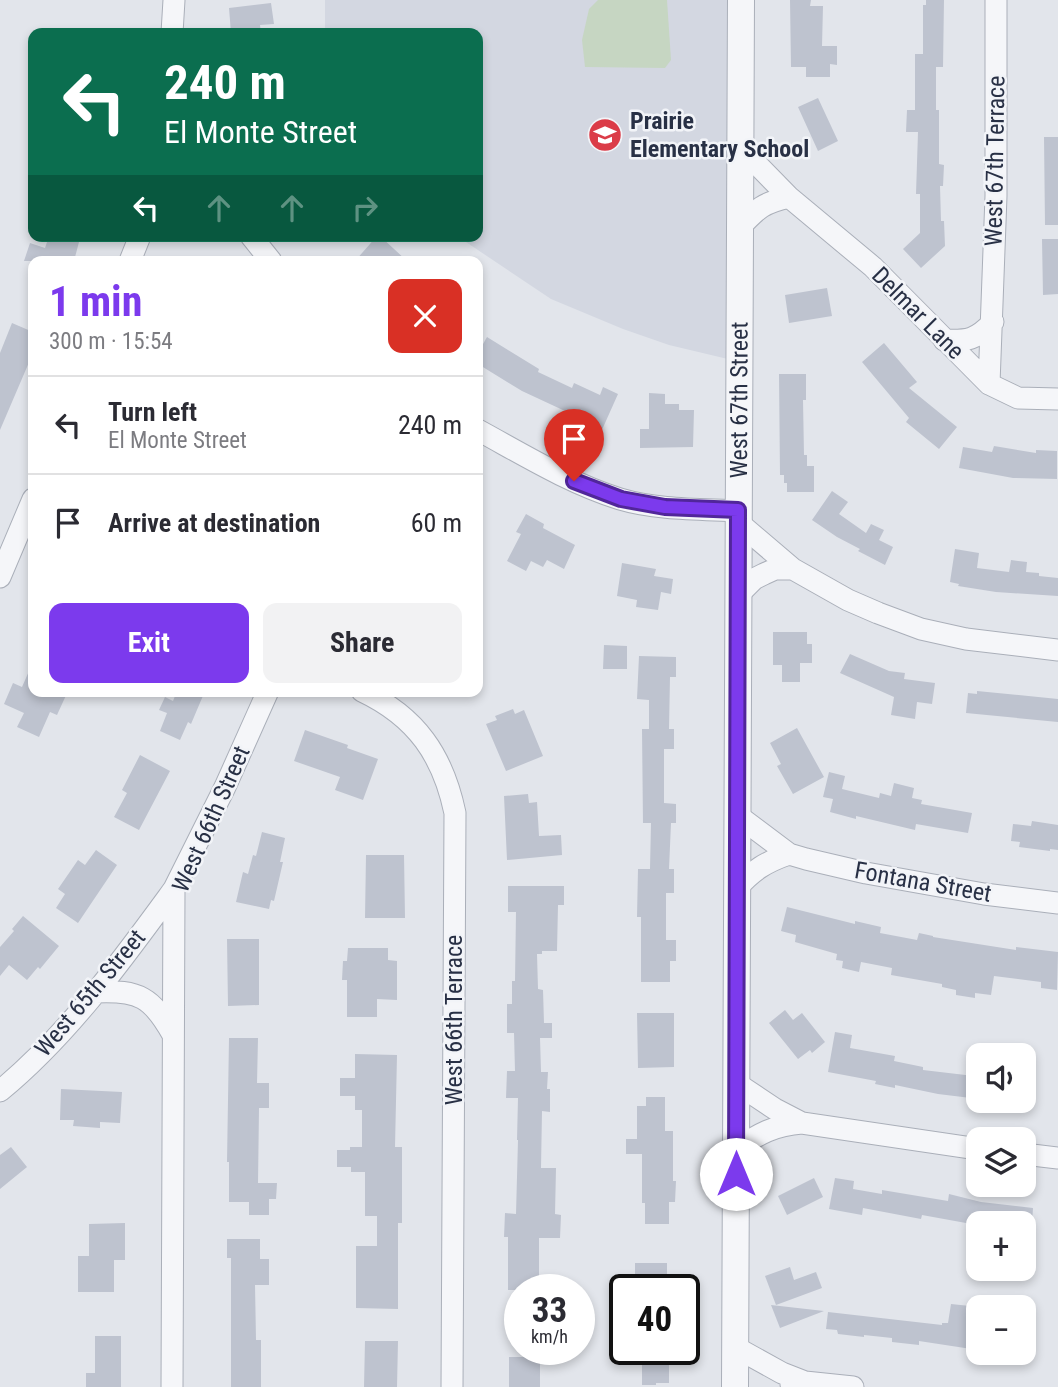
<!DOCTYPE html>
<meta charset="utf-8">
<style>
body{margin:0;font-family:"Roboto Condensed",sans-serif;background:#f2f2f3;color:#2b2b33;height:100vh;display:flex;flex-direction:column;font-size:26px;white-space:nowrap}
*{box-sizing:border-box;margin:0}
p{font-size:23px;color:#7c7c81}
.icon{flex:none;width:38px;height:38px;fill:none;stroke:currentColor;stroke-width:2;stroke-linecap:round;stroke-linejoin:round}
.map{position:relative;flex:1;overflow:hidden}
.panel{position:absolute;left:28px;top:256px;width:455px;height:441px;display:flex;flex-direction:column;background:#fff;border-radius:14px;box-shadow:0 4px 10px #0003}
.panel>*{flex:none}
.guide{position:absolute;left:28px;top:28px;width:455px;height:214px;border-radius:14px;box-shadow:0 4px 10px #0003;background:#0b6e4f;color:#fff;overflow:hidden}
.controls{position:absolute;left:966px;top:1043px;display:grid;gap:14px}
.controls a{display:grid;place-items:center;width:70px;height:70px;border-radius:14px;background:#fff;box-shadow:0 4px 10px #0003;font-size:35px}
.speed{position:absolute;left:504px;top:1274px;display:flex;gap:14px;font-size:35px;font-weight:700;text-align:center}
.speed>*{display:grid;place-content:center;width:91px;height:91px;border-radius:50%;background:#fff;box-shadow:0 4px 10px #0003;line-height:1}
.speed small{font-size:18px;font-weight:400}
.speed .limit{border:4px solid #111;border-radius:10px;background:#fff;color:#111}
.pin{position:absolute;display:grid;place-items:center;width:60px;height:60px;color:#fff;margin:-72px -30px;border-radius:50% 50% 50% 0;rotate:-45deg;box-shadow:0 0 7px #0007}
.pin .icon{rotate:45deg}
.me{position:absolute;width:77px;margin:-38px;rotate:0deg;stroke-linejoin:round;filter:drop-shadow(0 0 5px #0008)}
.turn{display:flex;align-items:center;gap:24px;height:147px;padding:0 21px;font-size:32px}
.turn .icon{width:91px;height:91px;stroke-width:2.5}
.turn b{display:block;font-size:49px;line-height:60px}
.lanes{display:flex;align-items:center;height:66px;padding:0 21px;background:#0003;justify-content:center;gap:35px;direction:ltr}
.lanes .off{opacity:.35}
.round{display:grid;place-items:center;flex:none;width:74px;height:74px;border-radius:14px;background:#f2f2f3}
.summary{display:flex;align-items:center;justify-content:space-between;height:119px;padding:0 21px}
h1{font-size:42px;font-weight:700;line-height:52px;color:#7c3aed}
.primary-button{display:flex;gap:14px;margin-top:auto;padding:14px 21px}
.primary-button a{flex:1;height:80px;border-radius:14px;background:#7c3aed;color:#fff;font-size:28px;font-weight:700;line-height:80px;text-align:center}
.primary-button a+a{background:#f2f2f3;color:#2b2b33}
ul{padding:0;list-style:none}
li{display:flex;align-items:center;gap:21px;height:98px;padding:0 21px;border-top:2px solid #e1e1e2}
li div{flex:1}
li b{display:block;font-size:26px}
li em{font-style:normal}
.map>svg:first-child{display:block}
.built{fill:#d3d7e1}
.green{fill:#c6d6c2}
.building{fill:#bec3cf}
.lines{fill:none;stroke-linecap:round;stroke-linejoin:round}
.minor-casing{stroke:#aaafb9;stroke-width:23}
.tertiary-casing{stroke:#aaafb9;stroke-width:28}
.minor{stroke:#f5f6f9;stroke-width:21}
.tertiary{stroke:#f5f6f9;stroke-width:26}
.route-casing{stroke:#51269a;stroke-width:18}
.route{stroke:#7c3aed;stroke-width:12}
.labels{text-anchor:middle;stroke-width:5;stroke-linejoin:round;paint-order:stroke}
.poi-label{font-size:24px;font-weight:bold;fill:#283045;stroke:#f2f4f8;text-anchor:start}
.street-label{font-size:24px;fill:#283045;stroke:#f2f4f8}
</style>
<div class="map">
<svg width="1058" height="1387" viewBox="0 0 1058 1387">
<rect width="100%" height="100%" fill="#e2e5eb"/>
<path class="built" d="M325,0H733L732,360L669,345L623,329L551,299L457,236H478V33H325Z"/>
<path class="green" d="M598,0H667L671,60L665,68L585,67L582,40L589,9Z"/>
<path class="building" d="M790,0H811L810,6H823L822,46H837V65L830,64V77H806V67H791Z
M926,0H944L943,67H936V110H939V164L944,165L943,186H940L941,221H944L945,246L921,268L903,249L920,233V194H916L918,132H906L907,110H915V54H923V5H926Z
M271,3L274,24L260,25L261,33H231L229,8Z
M818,98L838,141L818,151L798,107Z
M1044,137H1058V225H1045Z
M49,236H63L79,242L74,261H24L30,243L45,248Z
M377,236H380L407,261H355Z
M1042,239H1058V294L1043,295Z
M827,288L832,316L789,323L785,295Z
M12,323L33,332V353L0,430V353Z
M487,337L539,369L538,372L572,388L574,383L600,395L603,387L618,394L601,432L579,422L580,418L522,391L478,364V353Z
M884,343L917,382L909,388L957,427L939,449L906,422L909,418L862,362Z
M779,374H806V400H803L804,455H807V466H814V492H787V483H784V475H780Z
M649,393L665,394V404H679V410H694L693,447L640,448V429H649Z
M994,446L1036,453V450L1057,451V479L1013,478L959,468L963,447L992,452Z
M832,491L848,502L839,514L866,533L871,524L884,530L879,540L893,547L885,565L858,551L860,549L837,537L812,520Z
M526,514L544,524L543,528L575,545L564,569L547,560L543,567L531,561L526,571L507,561L521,534L516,532Z
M955,549L979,553L977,568L1009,572L1011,560L1027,562L1026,572L1039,573V576L1058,578V596L996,592L958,586L959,584L950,582Z
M622,563L656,569L654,576L673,579L671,594L661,592L658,610L636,607L637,600L617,596Z
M773,632H807V644H812V663H800V682H782V665H773Z
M604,645L627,646V669H603Z
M850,654L889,671L905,673L904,679L935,683L932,704L917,702L915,719L891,715L894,697L840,673Z
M639,656L676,657V677H670L669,729H674V749H664V803L676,804V823H671L669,869H674V893H666V940H676V961H670V982H641V917H637L638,869H650L651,823H643L642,729H649V700L637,699Z
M33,662V691H68L57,715L50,712L39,737L17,727L24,713L4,704L13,683L22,687Z
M177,691H205L191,724L188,722L180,740L160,731L167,713L159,710L165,697L173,701Z
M977,691L1058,699V722L966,713L968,693L977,694Z
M513,709L515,714L524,710L543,756L506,771L486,724L497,720L495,716Z
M797,728L824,777L793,794L777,766L781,764L770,743Z
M305,730L348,745L347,748L378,759L363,800L335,790L340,777L294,761Z
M140,755L170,771L139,830L114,817L127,793L122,790Z
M829,772L845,776L842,789L879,798L880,793L891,796L894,783L914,788L912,798L922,800L921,804L972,813L968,833L916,824L915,830L856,816V819L830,812L833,799L823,797Z
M528,794L529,803L537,802L539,836L561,835L562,855L507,860L504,796Z
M1032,821L1058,825V850L1050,849V851L1019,847L1020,842L1011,841L1013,824L1031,826Z
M262,832L285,838L280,862H283L274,901L271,900L269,909L236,902L243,872L248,874L253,855L256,856Z
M96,850L117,865L78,923L56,908L65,894L58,889L78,860L85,865Z
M366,855H404L405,918H365Z
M508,886H564V905H558L557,951H542V954H537L538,989L543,990L544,1023H552V1038H540L541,1072H548L547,1089H550V1112L542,1111L541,1168H556L555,1214L561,1215L560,1238H539V1290H508V1237H504L505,1213L516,1214L518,1140H517L518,1098H506L507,1071H515L514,1033H507V1004H512V981H515L516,912H508Z
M787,907L855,924V921L881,927L880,933L917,940L919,933L933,936V937L1016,950V947L1058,952L1057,990L1041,988V982L994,976L991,995L975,993V998L956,995V990L942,987V984L891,975L892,968L861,962L859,972L842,968L843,961L836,960L837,954L795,942L796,935L781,931Z
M23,916L59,946L40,969L38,967L27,980L9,965L0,976V947L14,931L12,929Z
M227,939H259V1005L228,1006Z
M348,948H388V960L397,961V1000L377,999V1017H347V980H342L343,961H347Z
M785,1010L793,1020L802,1013L825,1042L812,1053L810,1050L798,1059L769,1023Z
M637,1013H674V1067L638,1068Z
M835,1032L852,1035L850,1048L895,1056L894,1061L923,1067V1070L974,1076L971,1098L938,1094L895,1085V1088L875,1084L876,1081L828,1072Z
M229,1038H258L257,1083H269V1108H259L258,1183H277L276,1199H269V1215H249V1202H229V1162H227Z
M355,1054L397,1055L395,1147H402V1223H398V1309L356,1308V1246H377V1216H365V1172H351V1167H337V1150H350V1147H362V1110H355V1096H340V1078H355Z
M61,1089L122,1092L120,1123L100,1122V1128L73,1126L74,1120H60Z
M646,1097H665V1131H673V1181H676L675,1202H669V1224H645V1203H642V1154H626V1139H637V1106H646Z
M11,1147L27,1167L0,1189V1155Z
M814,1178L823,1197L787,1215L778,1196Z
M835,1178L854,1181L853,1189L882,1194V1190L948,1201L949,1194L981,1202L1033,1208L1032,1223H978L977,1225L922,1215L921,1219L863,1208L862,1215L829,1209Z
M125,1223V1260H114V1292H78V1256H89V1224Z
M227,1239H260V1259H269V1285H255L256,1340H261V1387H231V1258H227Z
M635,1263H667V1290H635Z
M790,1267L794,1280L816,1272L822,1288L776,1305L765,1276Z
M951,1304L970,1306L967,1324L978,1326V1350L919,1341V1345L892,1342V1338L864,1335V1337L838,1334L837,1330L826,1329L828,1312L942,1325V1323H948Z
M771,1305L824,1311L780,1328Z
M95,1336H121V1387H86V1373H95Z
M365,1341H398L397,1387H364Z
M642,1349H669V1383H656V1385H642Z
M509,1357H540V1387H509Z"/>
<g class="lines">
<g class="minor-casing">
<path id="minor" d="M172,33L174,0
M740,147L789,197L873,267L989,384L1018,398L1058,399
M740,227C758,208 763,203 789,197
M251,236L271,261
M130,261L140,236
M944,340C968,341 976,340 993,322
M989,384L996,196V0
M478,430C524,455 569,483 620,499C657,510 699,509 739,511
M739,523L793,569
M0,577L33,499
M738,595L754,579L764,574L775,569H793L848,600L878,613L921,629L966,639L1058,650
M362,691C417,717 443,756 455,813L452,1387
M737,815L789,854L806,859L866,873L984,894L1058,903
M737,888C753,870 766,862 789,854
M96,992C139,990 152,997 173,1035
M736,1083L775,1109L802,1123
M0,1091C69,1034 122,960 174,889
M736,1149C759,1134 774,1125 802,1123L978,1149
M1024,1154L1058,1158
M735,1347L782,1373L805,1382
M791,1384L805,1382L853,1387
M172,1387L174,889L225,787L268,691"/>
</g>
<g class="tertiary-casing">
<g id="tertiary">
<path id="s1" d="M735,1387L741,0"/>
</g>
</g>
<use href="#minor" class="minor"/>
<use href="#tertiary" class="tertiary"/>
</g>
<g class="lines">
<g class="route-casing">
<path id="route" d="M574,481L621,499L665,507L738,510L736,1174"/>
</g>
<use href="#route" class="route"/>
</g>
<defs>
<g id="school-disc" transform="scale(1.75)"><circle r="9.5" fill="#db3c48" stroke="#f2f4f8"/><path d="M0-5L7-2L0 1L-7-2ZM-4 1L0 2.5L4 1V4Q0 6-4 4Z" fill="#fff"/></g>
</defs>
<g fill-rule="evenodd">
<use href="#school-disc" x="605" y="135"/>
</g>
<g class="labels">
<g class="poi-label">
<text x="630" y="129">Prairie<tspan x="630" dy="28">Elementary School</tspan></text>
</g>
<g class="street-label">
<text transform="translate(995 161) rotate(-89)" y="8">West 67th Terrace</text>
<text transform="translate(918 313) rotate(45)" y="8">Delmar Lane</text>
<text dy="8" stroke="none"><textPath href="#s1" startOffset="987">West 67th Street</textPath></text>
<text transform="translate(211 819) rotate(-66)" y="8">West 66th Street</text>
<text transform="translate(923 882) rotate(10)" y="8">Fontana Street</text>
<text transform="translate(90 993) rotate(-50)" y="8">West 65th Street</text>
<text transform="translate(454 1020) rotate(-90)" y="8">West 66th Terrace</text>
</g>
</g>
</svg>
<div class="controls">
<a><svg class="icon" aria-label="sound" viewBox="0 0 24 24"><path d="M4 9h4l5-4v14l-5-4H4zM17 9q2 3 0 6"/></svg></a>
<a><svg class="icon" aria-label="layers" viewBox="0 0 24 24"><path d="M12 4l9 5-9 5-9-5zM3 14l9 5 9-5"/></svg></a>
<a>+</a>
<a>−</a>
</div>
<div class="speed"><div>33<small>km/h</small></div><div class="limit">40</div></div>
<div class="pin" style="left:574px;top:481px;background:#d93025"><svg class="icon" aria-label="arrive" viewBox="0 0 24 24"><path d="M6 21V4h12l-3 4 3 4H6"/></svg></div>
<svg class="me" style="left:736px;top:1174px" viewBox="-20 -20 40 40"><circle r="19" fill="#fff"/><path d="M0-13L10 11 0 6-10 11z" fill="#7c3aed"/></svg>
<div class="guide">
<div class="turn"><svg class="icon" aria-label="left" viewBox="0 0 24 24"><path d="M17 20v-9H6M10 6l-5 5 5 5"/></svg><div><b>240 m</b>El Monte Street</div></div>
<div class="lanes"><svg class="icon" aria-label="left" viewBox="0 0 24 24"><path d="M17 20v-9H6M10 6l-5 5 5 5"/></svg><svg class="icon off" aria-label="ahead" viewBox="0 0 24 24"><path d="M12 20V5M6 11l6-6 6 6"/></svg><svg class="icon off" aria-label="ahead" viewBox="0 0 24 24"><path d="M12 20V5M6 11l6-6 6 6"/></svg><svg class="icon off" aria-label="right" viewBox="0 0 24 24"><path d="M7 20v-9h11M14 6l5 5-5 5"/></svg></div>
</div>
<section class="panel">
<div class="summary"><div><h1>1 min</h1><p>300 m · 15:54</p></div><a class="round" style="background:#d93025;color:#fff"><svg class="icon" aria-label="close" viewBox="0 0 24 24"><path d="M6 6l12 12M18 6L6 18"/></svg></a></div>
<ul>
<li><svg class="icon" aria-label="left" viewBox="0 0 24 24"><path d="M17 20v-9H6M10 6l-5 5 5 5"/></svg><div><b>Turn left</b><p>El Monte Street</p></div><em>240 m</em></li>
<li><svg class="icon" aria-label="arrive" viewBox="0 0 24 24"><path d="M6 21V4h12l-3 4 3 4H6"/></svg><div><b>Arrive at destination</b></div><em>60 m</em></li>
</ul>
<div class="primary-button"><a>Exit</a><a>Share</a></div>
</section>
</div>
